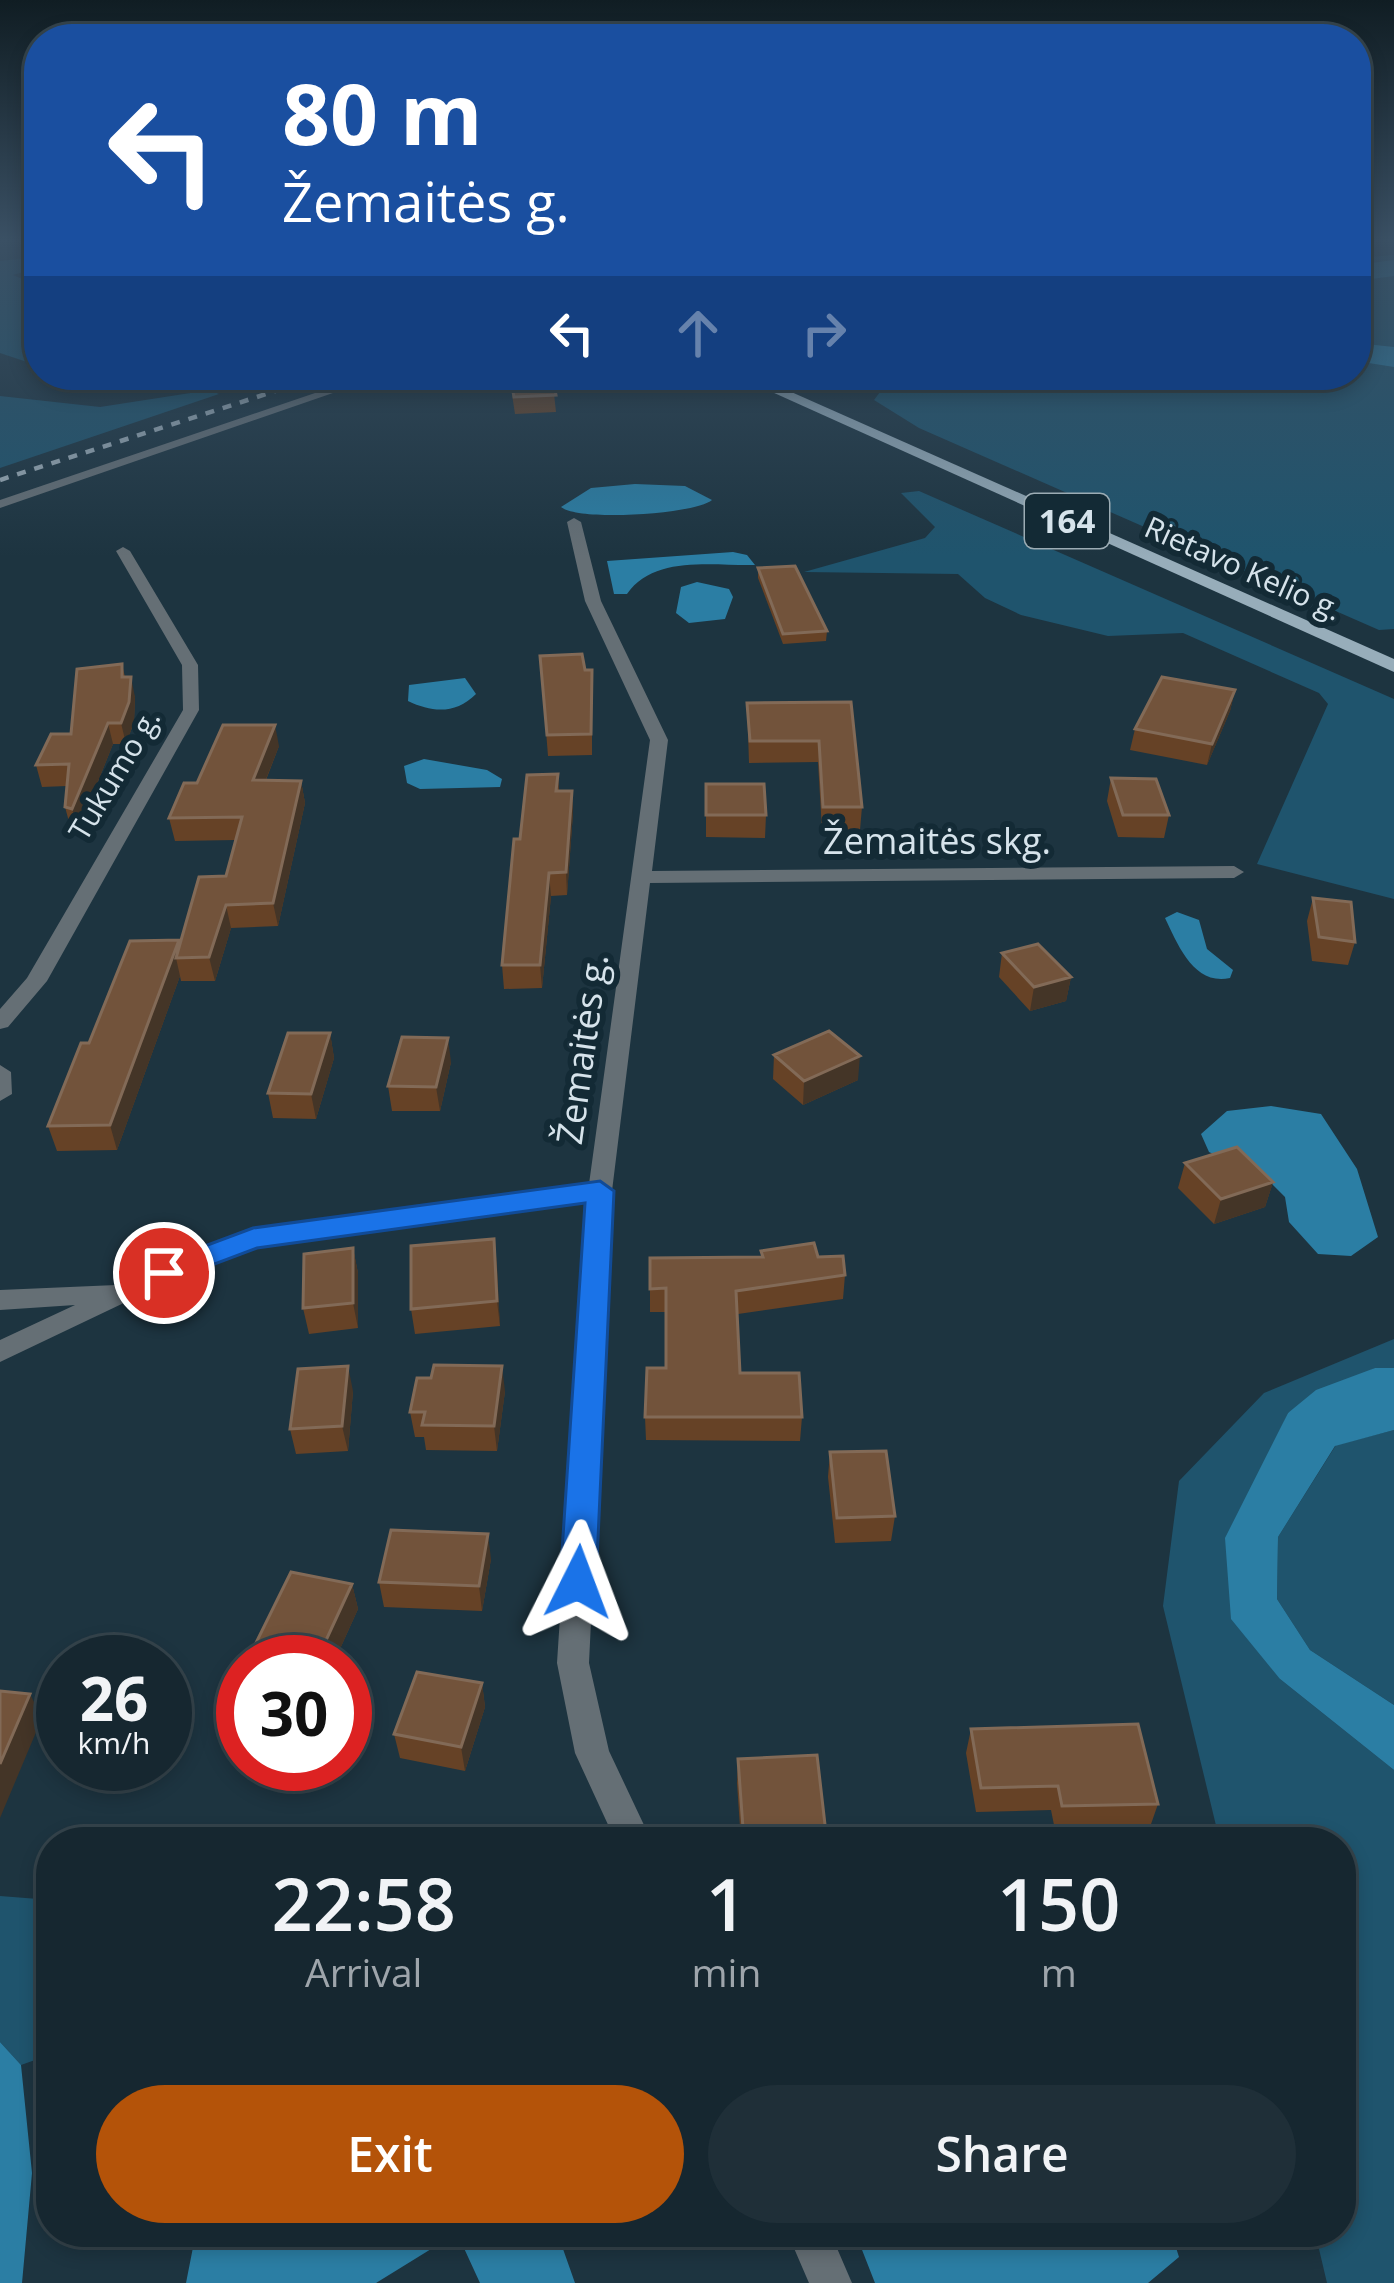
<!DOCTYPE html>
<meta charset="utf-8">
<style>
body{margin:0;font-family:"Open Sans",sans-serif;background:#1f2f38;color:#f1f3f6;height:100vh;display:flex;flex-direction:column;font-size:45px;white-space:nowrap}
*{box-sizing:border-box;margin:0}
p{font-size:39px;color:#9ea5ab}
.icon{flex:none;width:66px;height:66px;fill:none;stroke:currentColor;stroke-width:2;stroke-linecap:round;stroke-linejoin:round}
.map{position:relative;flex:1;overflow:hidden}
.details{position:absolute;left:36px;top:1827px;width:1320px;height:420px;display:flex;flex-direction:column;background:#162730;border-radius:48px;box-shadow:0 6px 18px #0003,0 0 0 3px #35444c}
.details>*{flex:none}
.top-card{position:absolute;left:24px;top:24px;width:1347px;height:366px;border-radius:48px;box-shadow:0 6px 18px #0003,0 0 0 3px #35444c;background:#1a4fa0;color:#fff;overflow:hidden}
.speed{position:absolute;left:36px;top:1635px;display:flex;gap:24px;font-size:60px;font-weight:700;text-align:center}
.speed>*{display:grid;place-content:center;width:156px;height:156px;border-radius:50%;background:#162730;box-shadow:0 6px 18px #0003,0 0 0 3px #35444c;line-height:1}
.speed small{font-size:30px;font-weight:400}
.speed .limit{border:18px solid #d22;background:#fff;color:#111}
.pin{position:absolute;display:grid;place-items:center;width:102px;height:102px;color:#fff;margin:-51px;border:6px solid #fff;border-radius:50%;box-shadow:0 3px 12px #0007}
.me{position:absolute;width:132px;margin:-66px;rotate:3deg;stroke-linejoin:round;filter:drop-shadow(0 0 9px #0008)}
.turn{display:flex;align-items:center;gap:42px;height:252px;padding:0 60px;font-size:54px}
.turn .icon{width:156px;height:156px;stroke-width:2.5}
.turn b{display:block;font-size:84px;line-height:102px}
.lanes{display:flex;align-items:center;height:114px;padding:0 60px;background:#0003;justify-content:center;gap:60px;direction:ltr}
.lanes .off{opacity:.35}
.eta{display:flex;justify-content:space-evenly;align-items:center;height:204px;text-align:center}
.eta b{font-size:72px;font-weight:600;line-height:84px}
.primary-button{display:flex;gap:24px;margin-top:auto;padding:24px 60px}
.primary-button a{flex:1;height:138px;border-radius:72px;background:#b45309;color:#fff;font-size:48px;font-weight:600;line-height:138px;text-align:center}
.primary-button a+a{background:#1f2f38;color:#f1f3f6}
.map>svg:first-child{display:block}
.green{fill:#1f546d}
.water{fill:#2b7ea4}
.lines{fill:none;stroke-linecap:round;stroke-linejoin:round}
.stream{stroke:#2b7ea4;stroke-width:4.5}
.river{fill:#2b7ea4;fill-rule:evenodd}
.street{fill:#656f75;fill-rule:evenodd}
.primary{fill:#97adba;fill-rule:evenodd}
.rail{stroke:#9cacb6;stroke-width:4.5;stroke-dasharray:9 9;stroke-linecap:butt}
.wall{fill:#664226}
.shaded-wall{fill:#443527}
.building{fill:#72533b;stroke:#826a57;stroke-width:3}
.route{fill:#1a73e8;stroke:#114b97;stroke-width:3}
.labels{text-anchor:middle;stroke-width:12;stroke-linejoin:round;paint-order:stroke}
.far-street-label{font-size:30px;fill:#d6e3eb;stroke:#132a35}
.shield{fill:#132a35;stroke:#9cacb4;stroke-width:3}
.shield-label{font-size:33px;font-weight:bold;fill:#d6e3eb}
.street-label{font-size:36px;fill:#d6e3eb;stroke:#132a35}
</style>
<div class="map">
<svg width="1394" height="2283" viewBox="0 0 1394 2283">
<rect width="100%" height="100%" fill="#1d3440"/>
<path class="green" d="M1394,255V629L1379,630L919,428L874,400L883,388L921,375H1356V258Z
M39,257V267L13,275L39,286V326L33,329L39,338V366L0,353V261Z
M210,390L219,394L0,468V396L100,407Z
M919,491L1394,699V899L1257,864L1328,704L1319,693L1183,633L1108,636L1021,615L985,598L958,574L804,572L925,538L935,527L901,493Z
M1394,1339V1368H1375L1288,1413L1260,1475L1280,1679L1394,1770V2283H1327L1315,2232H1341V1842H1220L1163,1606L1179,1481L1264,1393Z
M1394,1430V1705L1310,1650L1277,1599L1278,1537L1336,1445Z
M0,1896L51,1900L49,2055L21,2065L0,2042Z"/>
<path class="water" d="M635,484L685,486L712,500C696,514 579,522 561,507L591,488Z
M733,552L747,555L755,565C712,566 654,555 627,594H614L607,561Z
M697,582L729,589L733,597L725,619L689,623L676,613L681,587Z
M465,678L476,694C456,714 433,713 408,701L409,685Z
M424,759L487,770L502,779L500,787L420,789L407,783L404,766Z
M1177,912L1199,920L1207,949L1233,970L1230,978C1194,986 1178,945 1165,918Z
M1271,1106L1321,1114L1357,1169L1378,1237L1351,1256L1318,1254L1289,1222L1285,1197L1268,1180L1209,1152L1201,1134L1227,1111Z
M1375,1368H1394V1430L1335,1446L1278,1537L1277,1599L1310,1650L1394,1705V1770L1280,1679L1231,1619L1225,1538L1288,1413L1316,1390Z
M0,2042L21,2065L32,2173L22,2283H0Z
M196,2232H557L575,2283H480L457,2233L376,2283H186Z
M855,2232H1171L1179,2257L1148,2283H875Z"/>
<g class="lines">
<path class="stream" d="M1356,263L1381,269"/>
<path class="river" d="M1394,260V276L1356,281V265Z
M1356,343L1394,347V367L1356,361Z"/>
<path class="street" d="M368,375H385L0,508V500Z
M574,518L581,522L601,601L668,740L652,871L1234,866L1244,872L1234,878L650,883L612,1191L589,1663L609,1751L652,1842H616L575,1753L557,1663L587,1201L255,1247L214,1260L0,1362V1340L75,1305L0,1310V1290L116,1285L196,1248L253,1229L589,1184L650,740L585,601L567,522Z
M123,547L130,551L198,665L199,710L47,981L8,1027L0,1029V1009L27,978L183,710L182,665L116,551Z
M0,1065L11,1072L12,1094L0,1101Z
M787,2232H830L852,2283H809Z"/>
<path class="primary" d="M734,375H753L1394,659V672Z"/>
<path class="rail" d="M0,480L325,375"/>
</g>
<path class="wall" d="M509,375H552L556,412L515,414Z
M758,568L827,631L826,641L783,644L758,578Z
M540,656L585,670H592V755L548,756Z
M122,664L125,677L135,697L134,722L126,744H113L78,831L71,829L65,807L67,786L42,787L36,765L71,734Z
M1235,690L1230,711L1207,765L1130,750L1135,729Z
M851,702L862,807L860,830H822L818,762L749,763L747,703Z
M279,746L266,780L301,781L305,803L278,926L231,928L215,981H181L180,976L117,1150L57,1151L48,1126L226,876L236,840L175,841L169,818L197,783Z
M558,774L559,791H572L573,813L567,895L551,896L542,988L504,989L502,965L520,839Z
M1111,778L1169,815L1164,838L1118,837L1107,801Z
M706,784L766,815L765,838L706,837Z
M1313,898L1355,942L1348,965L1312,961L1307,921Z
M1002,953L1071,977L1066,1001L1030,1011L999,977Z
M330,1033L334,1058L316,1119L273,1118L268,1093Z
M774,1055L858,1080L803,1105L773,1079Z
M451,1062L440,1111H392L388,1086Z
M1185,1163L1273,1182L1265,1207L1214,1224L1178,1188Z
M494,1239L500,1326L415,1334L411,1309Z
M353,1248L358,1273V1328L309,1334L303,1308Z
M761,1251L818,1257L845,1275L843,1299L738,1314L740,1373L802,1417L800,1441L646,1440L645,1417L666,1368V1312H650V1258L761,1257Z
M353,1391L348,1451L296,1454L290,1429Z
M505,1391L497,1451L426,1450L424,1437H415L410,1412Z
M830,1452L895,1516L891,1541L835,1543L828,1477Z
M491,1559L482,1611L384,1607L379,1582Z
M352,1584L358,1609L334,1662H253L250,1655Z
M482,1683L485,1707L465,1771L400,1758L394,1734Z
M971,1729L1158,1804L1150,1827L1055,1830L1051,1810L976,1812L966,1753Z
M738,1759L827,1842H741L737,1783Z"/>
<path class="shaded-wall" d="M131,677L135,697L134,722L126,744L121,723Z
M1235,690L1230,711L1207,765L1212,744Z
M108,723L113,744L78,831L72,809Z
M275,725L279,746L257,802L253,780Z
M301,781L305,803L278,926L273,903Z
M572,791L573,813L567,895L566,872Z
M549,873L551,896L542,988L540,965Z
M226,905L231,928L215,981L209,957Z
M179,940L183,957L176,958L180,976L117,1150L110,1125Z
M1071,977L1066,1001L1030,1011L1034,987Z
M330,1033L334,1058L316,1119L311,1094Z
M448,1038L451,1062L440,1111L436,1087Z
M860,1056L858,1080L803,1105L804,1081Z
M1273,1182L1265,1207L1214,1224L1221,1199Z
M494,1239L497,1264L500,1326L497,1301Z
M353,1248L358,1273V1328L353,1303Z
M348,1366L353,1391L348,1451L342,1426Z
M502,1366L505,1391L497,1451L494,1426Z
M488,1534L491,1559L482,1611L479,1586Z
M352,1584L358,1609L334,1662H316Z
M482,1683L485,1707L465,1771L461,1747Z
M30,1694L42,1718L0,1818V1764Z"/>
<path class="building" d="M510,375H552L556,395L514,397Z
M795,566L827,631L783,634L758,568Z
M582,654L585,670H592L591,734L547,735L540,656Z
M122,664V677H131L129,702L121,723H108L72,809L65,807L69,764L36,765L51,734H71L77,669Z
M1162,677L1235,690L1212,744L1135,729Z
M851,702L862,807H823L819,741H750L747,703Z
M223,725H275L253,780L301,781L273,903L226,905L209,957L176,958L199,877L226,876L242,817L169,818L184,783H197Z
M558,774L556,791H572L566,872L549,873L540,965H502L514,839H520L527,775Z
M1111,778L1156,779L1169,815H1123Z
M706,784H764L766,815H706Z
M1313,898L1351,902L1355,942L1319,937Z
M179,940L110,1125L48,1126L81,1043H89L130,941Z
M1038,944L1071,977L1034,987L1002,953Z
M829,1031L860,1056L804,1081L774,1055Z
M288,1033H330L311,1094L268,1093Z
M402,1037L448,1038L436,1087L388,1086Z
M1237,1147L1273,1182L1221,1199L1185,1163Z
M494,1239L497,1301L411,1309V1246Z
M814,1243L818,1257L843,1256L845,1275L736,1291L740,1373H799L802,1417H645L647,1368H666V1288L650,1289V1258L763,1257L761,1251Z
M353,1248V1303L303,1308L304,1254Z
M434,1365L502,1366L494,1426L422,1425L425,1412H410L417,1378H431Z
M348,1366L342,1426L290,1429L298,1369Z
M886,1451L895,1516L837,1518L830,1452Z
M391,1530L488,1534L479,1586L379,1582Z
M291,1572L352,1584L316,1662H284L250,1655Z
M417,1672L482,1683L461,1747L394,1734Z
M0,1691L30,1694L0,1764Z
M1138,1724L1158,1804L1062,1806L1058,1786L981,1788L971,1729Z
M817,1755L827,1842H744L738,1759Z"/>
<linearGradient id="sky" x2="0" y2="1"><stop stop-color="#101d23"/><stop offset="0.43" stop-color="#3a5064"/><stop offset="1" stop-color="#3a5064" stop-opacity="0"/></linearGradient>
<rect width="1394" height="557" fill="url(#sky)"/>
<path class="route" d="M600,1181L614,1191L596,1582L590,1593L578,1598L565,1593L560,1582L585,1203L257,1248L164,1283L150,1273L154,1265L253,1228Z"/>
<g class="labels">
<g class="far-street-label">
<text transform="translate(1243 569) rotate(24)" y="10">Rietavo Kelio g.</text>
<text transform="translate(115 775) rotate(-59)" y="10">Tukumo g.</text>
</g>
<rect class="shield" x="1025" y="494" width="84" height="54" rx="9"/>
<g class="shield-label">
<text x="1067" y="533">164</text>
</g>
<g class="street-label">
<text x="937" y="854">Žemaitės skg.</text>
<text transform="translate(582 1049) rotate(-82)" y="13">Žemaitės g.</text>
</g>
</g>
</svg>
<div class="speed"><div>26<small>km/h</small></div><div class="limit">30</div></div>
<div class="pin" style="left:164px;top:1273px;background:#d93025"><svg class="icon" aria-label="arrive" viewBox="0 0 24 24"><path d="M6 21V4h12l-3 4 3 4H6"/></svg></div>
<svg class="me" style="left:578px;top:1582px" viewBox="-20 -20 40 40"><path d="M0-17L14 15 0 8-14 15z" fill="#1a73e8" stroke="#fff" stroke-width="4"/></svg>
<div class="top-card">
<div class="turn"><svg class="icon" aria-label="left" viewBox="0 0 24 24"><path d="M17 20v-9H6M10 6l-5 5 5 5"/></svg><div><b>80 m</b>Žemaitės g.</div></div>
<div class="lanes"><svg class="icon" aria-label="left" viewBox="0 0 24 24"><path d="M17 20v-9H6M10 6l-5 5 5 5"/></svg><svg class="icon off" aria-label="ahead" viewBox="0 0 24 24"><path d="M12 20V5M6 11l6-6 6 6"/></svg><svg class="icon off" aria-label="right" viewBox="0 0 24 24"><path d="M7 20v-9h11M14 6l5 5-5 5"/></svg></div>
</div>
<section class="details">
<div class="eta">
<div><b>22:58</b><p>Arrival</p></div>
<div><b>1</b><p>min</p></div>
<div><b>150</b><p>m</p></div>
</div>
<div class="primary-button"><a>Exit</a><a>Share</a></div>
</section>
</div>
